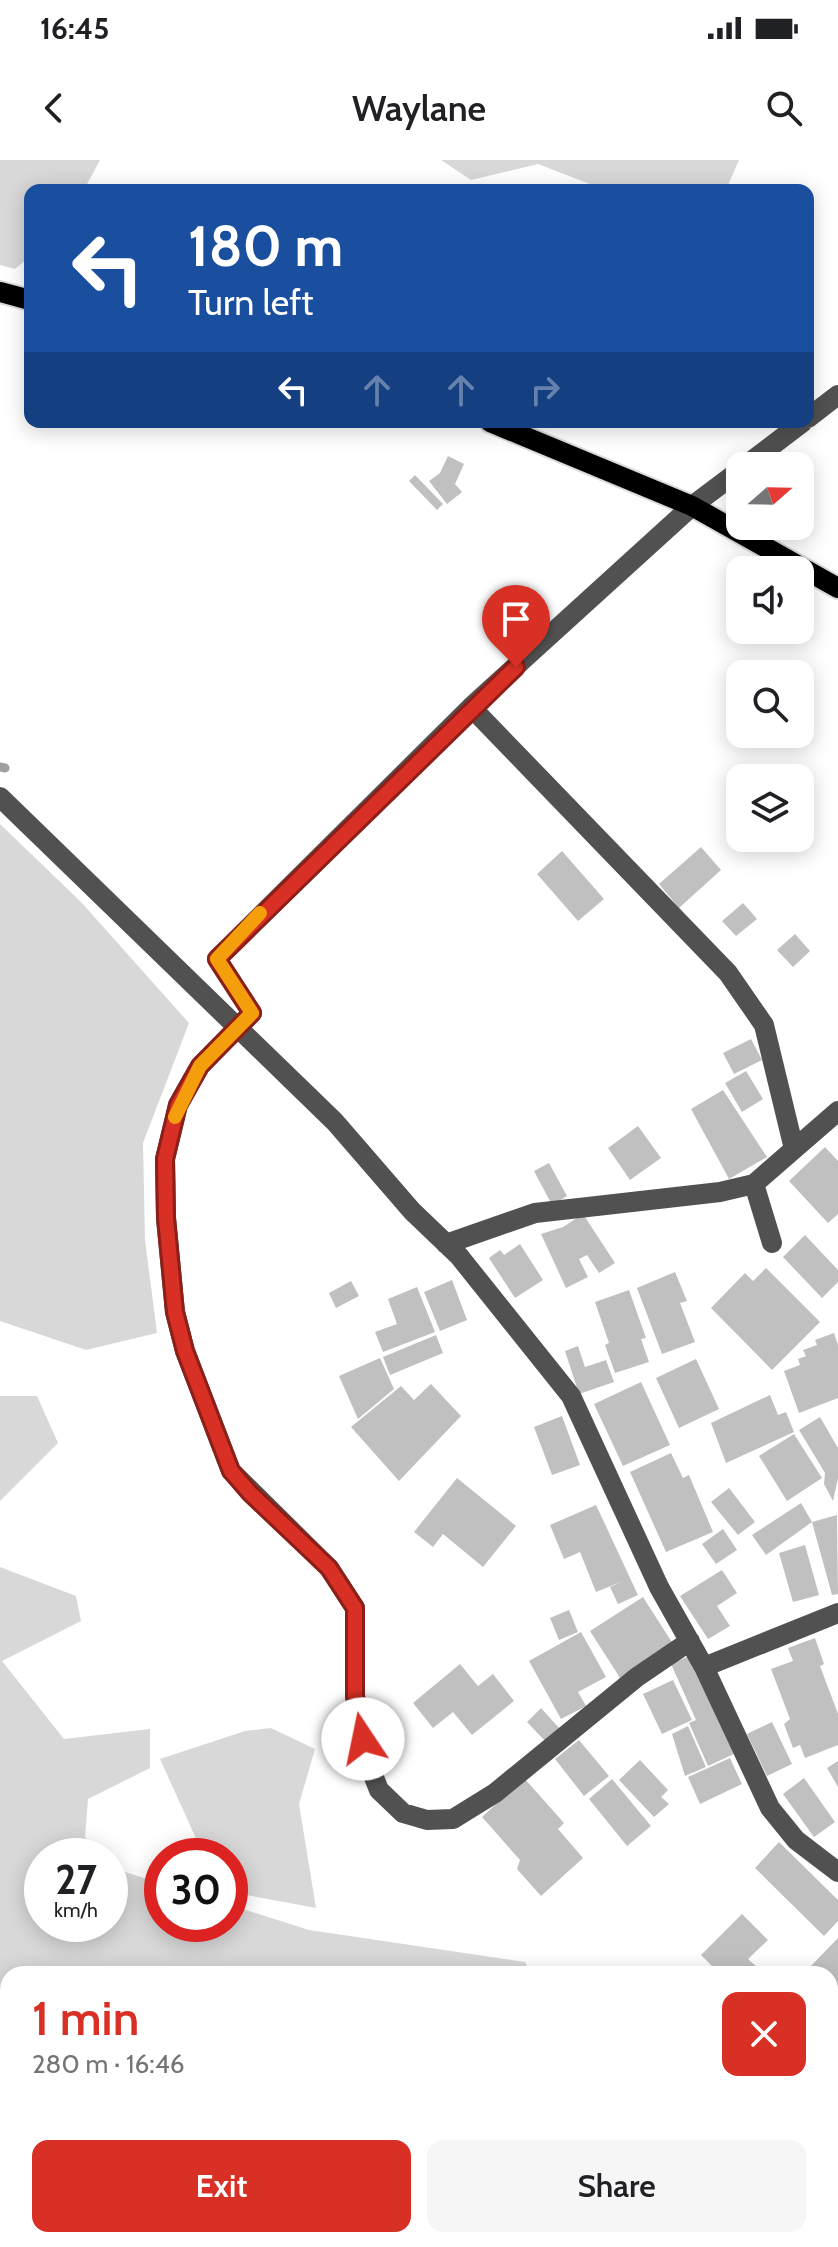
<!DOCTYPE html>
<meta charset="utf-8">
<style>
body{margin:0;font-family:Cabin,sans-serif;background:#f6f6f6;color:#202124;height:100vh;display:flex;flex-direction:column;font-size:30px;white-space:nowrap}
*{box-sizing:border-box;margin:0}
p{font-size:26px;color:#757577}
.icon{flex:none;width:44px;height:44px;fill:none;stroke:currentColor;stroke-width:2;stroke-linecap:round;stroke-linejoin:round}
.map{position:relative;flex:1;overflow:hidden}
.panel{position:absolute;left:0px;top:1806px;width:838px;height:282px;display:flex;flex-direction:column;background:#fff;border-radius:24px 24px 0 0;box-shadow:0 4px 20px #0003}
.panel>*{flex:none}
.top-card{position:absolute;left:24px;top:24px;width:790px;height:244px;border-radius:16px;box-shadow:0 4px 20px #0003;background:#1a4fa0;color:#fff;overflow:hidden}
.needle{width:52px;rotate:70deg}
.buttons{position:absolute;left:726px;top:292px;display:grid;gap:16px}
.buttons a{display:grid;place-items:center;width:88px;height:88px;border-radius:16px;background:#fff;box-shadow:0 4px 20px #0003;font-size:40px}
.speed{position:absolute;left:24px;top:1678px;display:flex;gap:16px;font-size:40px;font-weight:700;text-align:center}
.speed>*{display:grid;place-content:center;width:104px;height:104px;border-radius:50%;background:#fff;box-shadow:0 4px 20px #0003;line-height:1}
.speed small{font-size:20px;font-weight:400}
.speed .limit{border:12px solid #d22;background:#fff;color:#111}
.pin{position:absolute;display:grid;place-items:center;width:68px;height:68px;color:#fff;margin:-82px -34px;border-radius:50% 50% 50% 0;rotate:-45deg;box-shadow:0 0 8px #0007}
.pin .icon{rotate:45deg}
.me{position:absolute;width:88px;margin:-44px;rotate:349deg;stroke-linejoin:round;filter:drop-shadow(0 0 6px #0008)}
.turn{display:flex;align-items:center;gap:28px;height:168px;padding:0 32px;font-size:36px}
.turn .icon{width:104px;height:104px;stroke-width:2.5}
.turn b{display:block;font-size:56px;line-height:68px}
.lanes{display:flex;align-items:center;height:76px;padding:0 32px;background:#0003;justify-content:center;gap:40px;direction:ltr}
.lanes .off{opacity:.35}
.round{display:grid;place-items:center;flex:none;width:84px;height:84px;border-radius:16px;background:#f6f6f6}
.summary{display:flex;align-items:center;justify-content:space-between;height:136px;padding:0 32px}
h1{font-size:48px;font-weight:600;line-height:60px;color:#d93025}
.action{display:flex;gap:16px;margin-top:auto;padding:16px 32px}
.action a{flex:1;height:92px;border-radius:16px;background:#d93025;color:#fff;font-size:32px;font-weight:600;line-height:92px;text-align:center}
.action a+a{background:#f6f6f6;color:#202124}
.status{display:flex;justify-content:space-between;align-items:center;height:56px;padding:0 40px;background:#fff;direction:ltr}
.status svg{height:22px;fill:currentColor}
header{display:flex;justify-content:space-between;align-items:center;height:104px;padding:0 32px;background:#fff;font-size:36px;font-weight:600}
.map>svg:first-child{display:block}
.green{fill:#d8d8d8}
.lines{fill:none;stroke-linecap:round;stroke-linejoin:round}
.stream{stroke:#9f9f9f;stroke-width:9}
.building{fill:#c0c0c0}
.major-casing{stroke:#dbdbdb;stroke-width:24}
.minor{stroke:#515151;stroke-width:20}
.major{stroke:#000;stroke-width:20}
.route-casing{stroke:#8d1f18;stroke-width:20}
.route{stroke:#d93025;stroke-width:14}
.slow{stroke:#f59e0b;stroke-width:14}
</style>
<div class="status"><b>16:45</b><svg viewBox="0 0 49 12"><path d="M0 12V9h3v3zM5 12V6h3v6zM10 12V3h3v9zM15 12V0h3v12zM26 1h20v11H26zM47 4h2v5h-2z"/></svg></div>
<header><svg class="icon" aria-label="back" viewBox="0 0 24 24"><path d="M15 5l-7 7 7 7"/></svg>Waylane<svg class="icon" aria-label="search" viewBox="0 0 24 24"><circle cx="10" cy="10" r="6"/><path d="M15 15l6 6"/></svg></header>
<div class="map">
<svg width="838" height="2087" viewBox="0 0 838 2087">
<rect width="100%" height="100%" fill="#fff"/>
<path class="green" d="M0,0H100L84,30H30V97L15,109L0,105Z
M441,0H739L728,25L716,30H605L538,4L471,20Z
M0,664L81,742L189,863L143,983L145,1080L157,1173L86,1190L0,1161Z
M0,1236H37L58,1283L0,1341Z
M0,1407L76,1436L81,1461L2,1501L64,1579L150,1569V1608L88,1639L85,1677L101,1696H42V1764H110V1707L162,1724V1764H230V1745L309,1770L525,1802L531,1814H8V2080H588L576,2087H0Z
M271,1568L315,1589L299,1644L316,1748L230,1732V1696H204L160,1599L245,1571Z"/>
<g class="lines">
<path class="stream" d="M0,607L5,608"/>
</g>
<path class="building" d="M448,296L464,304L455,324L462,332L447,344L429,321L440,313Z
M415,315L443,344L437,350L409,321Z
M701,687L721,710L679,748L659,724Z
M562,691L604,739L578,761L537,714Z
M743,743L757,759L736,776L722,761Z
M795,774L810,791L793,807L777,790Z
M751,879L762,900L734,914L723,893Z
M746,911L763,939L742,952L725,923Z
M723,930L767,997L729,1019L691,949Z
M638,966L661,998L630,1020L608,988Z
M825,987L838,1001V1054L828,1063L789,1021Z
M549,1003L567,1036L552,1045L534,1011Z
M583,1054L615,1103L599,1113L587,1095L579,1099L588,1117L566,1128L541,1074L563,1067Z
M805,1075L838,1110V1122L822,1138L783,1097Z
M520,1084L543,1120L515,1138L489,1098L500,1090L504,1095Z
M766,1108L820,1162L772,1210L711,1148L745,1113L753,1121Z
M675,1112L687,1141L680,1143L695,1182L662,1194L637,1128Z
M452,1120L467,1160L440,1171L424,1132Z
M351,1121L359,1136L336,1148L329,1133Z
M417,1127L435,1172L383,1192L375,1172L397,1164L388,1139Z
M629,1130L646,1178L641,1179L649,1202L615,1213L605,1185L609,1183L595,1142Z
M834,1173L838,1185V1238L799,1253L784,1211L800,1205L798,1199L806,1196L803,1190L817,1185L815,1180Z
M436,1175L443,1193L390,1215L383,1197Z
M578,1186L585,1207L606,1200L614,1222L579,1234L565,1191Z
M380,1198L394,1229L358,1259L339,1216Z
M696,1199L719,1249L679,1268L656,1218Z
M641,1222L670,1285L623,1306L594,1244Z
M431,1224L461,1256L399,1321L351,1267L401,1226L414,1240Z
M770,1235L778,1255L786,1252L794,1272L726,1303L711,1263Z
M562,1256L580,1305L552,1315L534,1267Z
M820,1257L838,1288V1318L833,1341L824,1324L825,1313L799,1270Z
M794,1274L822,1318L787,1341L759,1296Z
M671,1293L683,1318L689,1315L713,1372L666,1392L630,1312Z
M457,1318L516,1366L483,1407L443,1374L433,1387L414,1372Z
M729,1328L755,1362L738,1375L711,1342Z
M801,1343L812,1362L766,1395L752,1375Z
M596,1345L638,1435L618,1444L610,1427L623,1421L596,1432L580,1392L564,1399L550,1365Z
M837,1355L838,1434L832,1435L812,1362Z
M723,1369L737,1390L716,1404L702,1384Z
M805,1385L819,1435L793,1442L779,1393Z
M722,1410L737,1433L717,1446L730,1466L708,1479L680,1436Z
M643,1437L675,1487L622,1521L590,1471Z
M569,1450L578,1472L559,1480L550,1458Z
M581,1472L606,1517L578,1532L586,1546L561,1559L529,1501Z
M815,1478L824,1504L820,1506L838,1554V1585L805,1598L800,1585L793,1588L784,1564L790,1559L771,1509L793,1501L788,1488Z
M689,1496L734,1594L708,1606L689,1563L696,1560L671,1504Z
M460,1504L478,1526L493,1514L514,1541L472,1575L453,1552L433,1568L413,1543Z
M673,1520L692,1560L662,1574L643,1534Z
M541,1548L560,1569L546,1582L527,1562Z
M772,1562L792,1604L767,1616L747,1574Z
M688,1566L706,1607L685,1616L672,1574Z
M579,1580L609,1616L584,1636L555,1599Z
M730,1598L742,1624L700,1644L688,1617Z
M640,1600L668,1630L661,1637L669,1644L654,1657L619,1620Z
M838,1601V1627L827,1608Z
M524,1618L564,1663L558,1669L583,1698L541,1736L517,1709L520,1700L482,1657Z
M804,1618L835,1662L814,1677L783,1634Z
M612,1619L651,1666L627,1686L589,1639Z
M779,1682L838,1740V1761L824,1776L755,1708Z
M742,1754L768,1780L748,1799L758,1808L752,1814H720L701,1795Z
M838,1778V1825L830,1833V1814H813L808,1809Z"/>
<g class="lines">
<g class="major-casing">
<path id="major" d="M0,132L30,140
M490,262L692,346L838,428"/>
</g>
<path class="minor" d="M808,258L838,235
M745,306L803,262
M471,547L728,813L764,865L794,989
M0,637L335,962L412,1051L459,1096L571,1236L659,1427L704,1507L770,1648L796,1680L838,1712
M754,1024L772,1083
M446,1084L535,1053L720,1032L754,1024L838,951
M690,1481L637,1517L495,1633L453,1659L427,1660L403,1653L379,1630L367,1600L355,1536V1448L329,1408L231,1311L185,1191L175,1152L166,1058L165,999L178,945L200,906L252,853L217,799L471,547L692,346L740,310
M704,1507L838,1453"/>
<use href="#major" class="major"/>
</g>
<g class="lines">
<g class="route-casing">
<path id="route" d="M363,1579L355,1536V1448L329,1408L250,1333L231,1311L185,1191L175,1152L166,1058L165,999L178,945L200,906L252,853L217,799L516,507"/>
</g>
<use href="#route" class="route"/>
<path class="slow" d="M175,957L200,906L252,853L217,799L260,753"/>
</g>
</svg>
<div class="buttons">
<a><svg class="needle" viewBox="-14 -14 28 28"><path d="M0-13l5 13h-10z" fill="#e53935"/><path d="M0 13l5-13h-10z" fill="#757577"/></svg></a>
<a><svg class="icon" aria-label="sound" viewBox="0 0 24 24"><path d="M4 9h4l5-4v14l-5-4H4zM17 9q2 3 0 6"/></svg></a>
<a><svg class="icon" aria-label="search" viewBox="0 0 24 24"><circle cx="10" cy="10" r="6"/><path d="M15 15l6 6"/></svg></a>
<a><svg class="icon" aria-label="layers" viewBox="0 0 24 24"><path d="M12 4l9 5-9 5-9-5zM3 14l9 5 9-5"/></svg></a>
</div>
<div class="speed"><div>27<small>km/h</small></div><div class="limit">30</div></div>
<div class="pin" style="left:516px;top:507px;background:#d93025"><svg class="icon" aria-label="arrive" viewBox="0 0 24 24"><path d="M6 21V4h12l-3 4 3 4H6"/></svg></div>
<svg class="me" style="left:363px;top:1579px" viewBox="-20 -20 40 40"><circle r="19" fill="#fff"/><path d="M0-13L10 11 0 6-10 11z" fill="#d93025"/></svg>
<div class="top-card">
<div class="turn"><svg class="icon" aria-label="left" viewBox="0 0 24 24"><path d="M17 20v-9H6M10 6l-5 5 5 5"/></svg><div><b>180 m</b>Turn left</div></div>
<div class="lanes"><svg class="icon" aria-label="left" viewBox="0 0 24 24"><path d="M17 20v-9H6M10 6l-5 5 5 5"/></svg><svg class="icon off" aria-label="ahead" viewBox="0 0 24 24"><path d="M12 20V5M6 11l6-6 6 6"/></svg><svg class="icon off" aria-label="ahead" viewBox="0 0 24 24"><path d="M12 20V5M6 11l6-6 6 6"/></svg><svg class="icon off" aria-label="right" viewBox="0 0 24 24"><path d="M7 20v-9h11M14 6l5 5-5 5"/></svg></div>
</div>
<section class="panel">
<div class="summary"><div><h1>1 min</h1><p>280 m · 16:46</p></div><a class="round" style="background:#d93025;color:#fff"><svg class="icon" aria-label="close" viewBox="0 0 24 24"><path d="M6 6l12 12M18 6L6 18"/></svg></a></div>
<div class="action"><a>Exit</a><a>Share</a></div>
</section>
</div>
